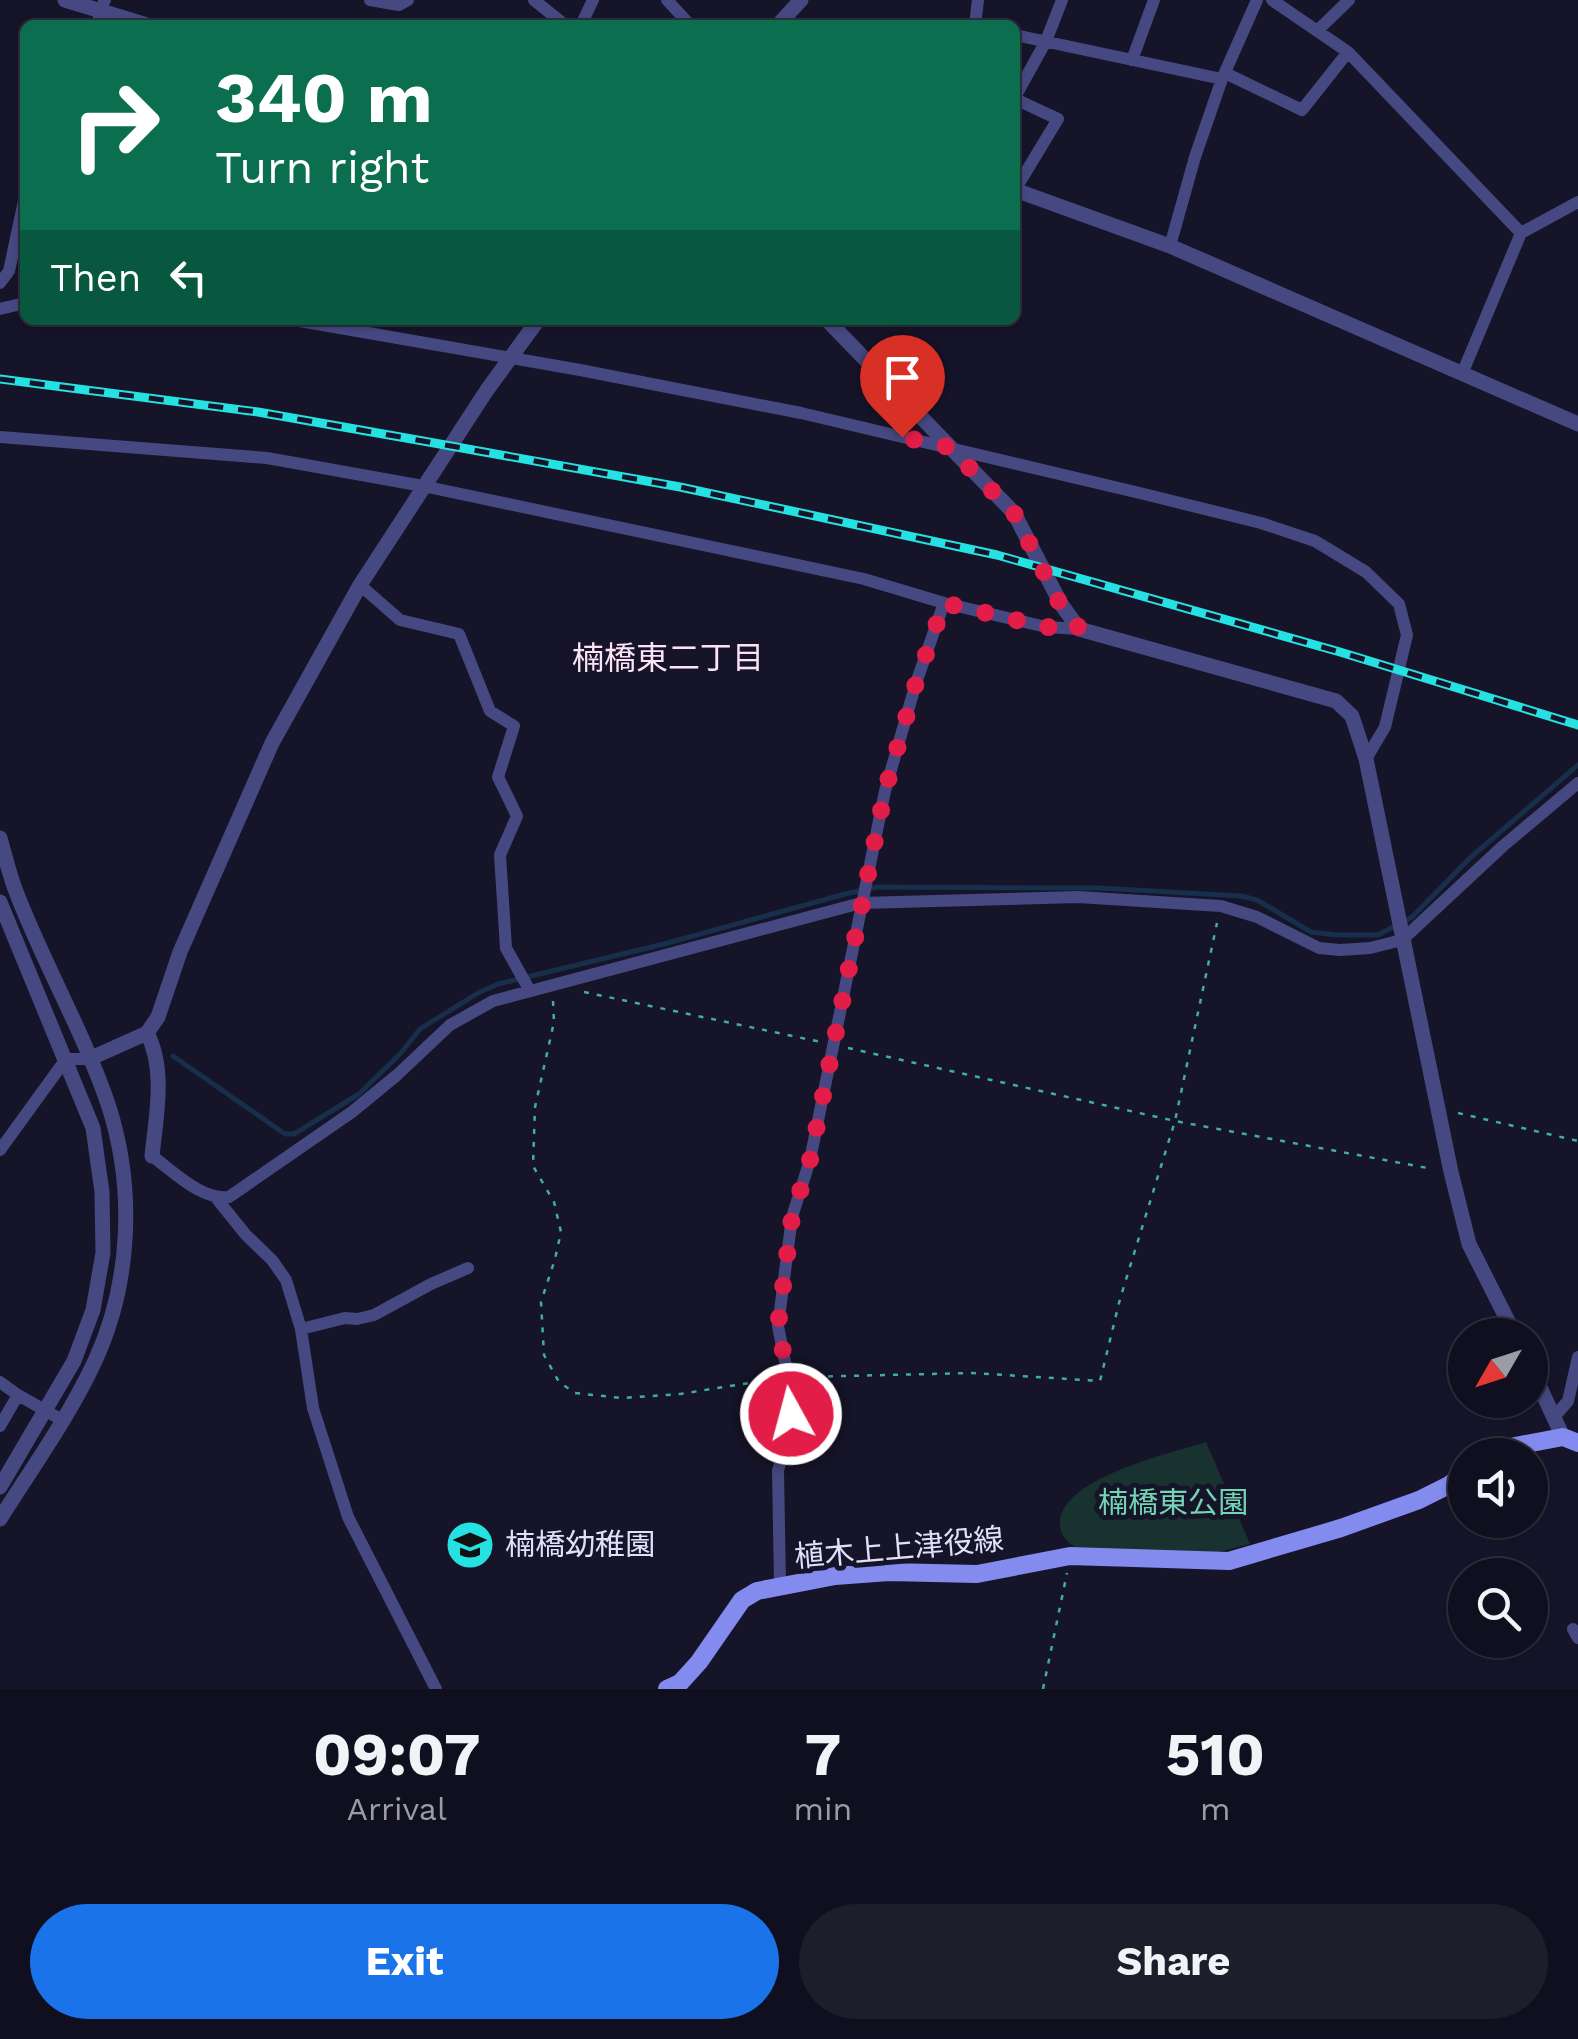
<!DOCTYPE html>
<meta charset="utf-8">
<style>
body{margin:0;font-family:"Work Sans","Noto Sans JP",sans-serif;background:#1e1d2c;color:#f1f3f6;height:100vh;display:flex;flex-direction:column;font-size:38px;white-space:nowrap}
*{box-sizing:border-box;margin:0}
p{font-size:32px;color:#9c9ca4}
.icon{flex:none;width:55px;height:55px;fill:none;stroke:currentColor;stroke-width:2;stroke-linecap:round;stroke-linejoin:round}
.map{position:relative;height:1689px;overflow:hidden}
.sheet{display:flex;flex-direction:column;background:#100f1f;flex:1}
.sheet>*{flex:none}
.top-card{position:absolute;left:20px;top:20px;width:1000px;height:305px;border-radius:15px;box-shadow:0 2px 8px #0004,0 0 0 2px #302f3d;background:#0b6e4f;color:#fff;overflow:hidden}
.needle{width:65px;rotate:231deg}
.controls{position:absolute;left:1448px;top:1318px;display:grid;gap:20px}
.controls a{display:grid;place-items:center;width:100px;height:100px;border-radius:50%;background:#100f1f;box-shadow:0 2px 8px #0004,0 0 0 2px #302f3d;font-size:50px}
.pin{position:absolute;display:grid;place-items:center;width:85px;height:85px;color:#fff;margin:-102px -42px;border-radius:50% 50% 50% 0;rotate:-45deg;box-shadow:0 0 10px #0007}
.pin .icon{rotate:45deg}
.me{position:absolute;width:110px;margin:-55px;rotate:353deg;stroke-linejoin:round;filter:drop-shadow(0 0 8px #0008)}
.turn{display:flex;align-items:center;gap:35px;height:210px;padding:0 30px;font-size:45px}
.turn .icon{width:130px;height:130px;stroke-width:2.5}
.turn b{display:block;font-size:70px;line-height:85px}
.then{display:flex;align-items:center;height:95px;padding:0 30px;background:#0003;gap:20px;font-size:38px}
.eta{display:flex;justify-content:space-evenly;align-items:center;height:170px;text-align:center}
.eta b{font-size:60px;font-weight:700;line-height:70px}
.action{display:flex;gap:20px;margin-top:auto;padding:20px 30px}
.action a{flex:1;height:115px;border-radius:60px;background:#1a73e8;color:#fff;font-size:40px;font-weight:700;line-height:115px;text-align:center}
.action a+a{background:#1e1d2c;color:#f1f3f6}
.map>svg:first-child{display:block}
.green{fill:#18322f}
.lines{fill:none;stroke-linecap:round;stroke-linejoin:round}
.stream{stroke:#172f4a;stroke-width:5}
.path{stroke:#41ae9d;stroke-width:2.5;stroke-dasharray:5 8;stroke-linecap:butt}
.minor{stroke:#464981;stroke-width:12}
.tertiary{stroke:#464981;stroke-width:15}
.secondary{stroke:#848bef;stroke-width:18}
.rail-casing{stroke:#25e1e2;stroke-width:9}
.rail{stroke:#161429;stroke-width:5;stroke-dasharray:15;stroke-linecap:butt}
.route{stroke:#e11d48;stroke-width:18;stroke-dasharray:0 32.4}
.labels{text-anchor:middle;stroke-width:10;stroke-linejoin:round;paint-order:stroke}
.park-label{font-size:30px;fill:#74d3b2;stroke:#161429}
.poi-label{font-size:30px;fill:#e1e0fb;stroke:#161429;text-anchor:start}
.street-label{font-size:30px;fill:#e1e0fb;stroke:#161429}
.neighbourhood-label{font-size:32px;fill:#fbe2f4;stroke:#161429}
</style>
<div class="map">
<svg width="1578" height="1689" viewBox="0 0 1578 1689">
<rect width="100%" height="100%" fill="#161429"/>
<path class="green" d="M1206,1442L1250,1544L1218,1552L1077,1548C1067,1543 1060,1534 1060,1524C1059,1478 1172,1453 1206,1442Z"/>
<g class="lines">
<path class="stream" d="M1405,921L1412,917L1471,857L1578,765
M173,1056L285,1134H294L359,1094L401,1053L420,1029L478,993L498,984L664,944L845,894L877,887L1099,888L1241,896L1257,900L1311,932L1336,935H1378L1395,926"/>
<path class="path" d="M584,992L821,1042
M553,1001L554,1022L535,1107L533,1166L554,1202L561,1232L555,1259L541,1302L544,1355L559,1382L575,1393L622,1398L680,1394L774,1379
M848,1048L1175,1121L1433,1169
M1458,1113L1578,1141
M802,1377L972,1373L1100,1381L1120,1299L1175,1121L1217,923
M1043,1689L1067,1573"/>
<path class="minor" d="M370,0L399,5L408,0
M534,0L565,25
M667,0L690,25
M1272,0L1348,52L1521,233
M98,25L100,10L105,0
M581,25L593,0
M975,25L978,0
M1317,31L1349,0
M1015,35L1222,79
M1132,60L1154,0
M1225,73L1302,110L1348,52
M1015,97L1046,41L1062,0
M1015,99L1058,119L1015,190
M1170,246L1195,157L1222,79L1257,0
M0,283L9,271L25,196
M0,309L25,303
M294,320L580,370L801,413L1144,494L1261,523L1315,541L1366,572L1399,604L1407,635L1385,727L1366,759
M1462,374L1521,233L1578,202
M0,437L267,458L423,486L864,579L944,603L1046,627L1079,629
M360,585L400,620L459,634L490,711L514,726L498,777L517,816L500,855L506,948L530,991
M0,1150L66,1059H89
M152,1156C173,1171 202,1201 229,1197L352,1112L397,1075L450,1025L493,1001L861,903L1078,897L1221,906L1257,917L1319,948L1340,950L1370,948L1402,940L1503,846L1578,783
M217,1199L246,1235L272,1260L286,1280L301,1329L313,1408L348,1517L436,1689
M301,1329L345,1318L357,1319L374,1315L431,1284L468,1268
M0,1382L18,1395L62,1420
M1555,1416L1568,1401L1578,1357
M0,1426L18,1395
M780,1585L778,1470L786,1447L791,1413L788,1377L778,1326L792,1217L810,1160L885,791L916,683L944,603
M1573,1629L1578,1638"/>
<path class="tertiary" d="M65,0L147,25
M778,25L801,0
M1015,190L1170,246L1578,424
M827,320L1014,513L1061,604L1079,629L1336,701L1352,716L1366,759L1451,1172L1469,1244L1515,1335
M0,838C5,855 9,873 15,889C43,963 84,1032 109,1107C135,1189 131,1283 95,1361C69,1417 32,1468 0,1519
M0,902L93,1128L102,1192L103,1253L93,1310L74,1361L0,1487
M89,1059L147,1033
M152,1156C156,1117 166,1069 147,1033L158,1017L180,952L272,743L360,585L487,390L538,320
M1530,1366L1563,1437"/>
<path class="secondary" d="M1495,1455L1515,1446L1563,1437L1578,1443
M667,1689L680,1683L699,1662L742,1600L757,1591L835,1576L889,1572L977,1574L1070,1556L1229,1561L1341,1528L1419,1500L1449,1485L1465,1474"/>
<g class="rail-casing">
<path id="rail" d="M0,379L258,412L423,441L680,487L997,555L1340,652L1578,725"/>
</g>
<use href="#rail" class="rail"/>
</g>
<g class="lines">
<path class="route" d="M791,1414L788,1377L778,1326L792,1217L810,1160L885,791L916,683L944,603L1046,627L1079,628L1060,604L1014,513L949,447L902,437"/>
</g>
<defs>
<g id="school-disc" transform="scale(2.5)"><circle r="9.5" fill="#25e1e2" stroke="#161429"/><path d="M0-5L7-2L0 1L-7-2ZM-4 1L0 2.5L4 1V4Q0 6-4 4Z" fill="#111"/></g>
</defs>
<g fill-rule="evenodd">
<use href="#school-disc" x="470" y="1545"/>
</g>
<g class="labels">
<g class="park-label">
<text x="1173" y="1513">楠橋東公園</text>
</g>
<g class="poi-label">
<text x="505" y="1555">楠橋幼稚園</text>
</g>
<g class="street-label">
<text transform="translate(899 1548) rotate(-5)" y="10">植木上上津役線</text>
</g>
<g class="neighbourhood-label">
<text x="668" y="669">楠橋東二丁目</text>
</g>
</g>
</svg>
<div class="controls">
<a><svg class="needle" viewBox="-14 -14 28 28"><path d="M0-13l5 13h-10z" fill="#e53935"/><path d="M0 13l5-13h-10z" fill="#9c9ca4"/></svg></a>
<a><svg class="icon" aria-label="sound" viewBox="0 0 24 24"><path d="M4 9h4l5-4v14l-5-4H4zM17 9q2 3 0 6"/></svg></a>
<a><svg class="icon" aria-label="search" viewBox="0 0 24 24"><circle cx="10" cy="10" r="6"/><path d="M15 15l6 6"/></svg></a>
</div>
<div class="pin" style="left:902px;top:437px;background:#d93025"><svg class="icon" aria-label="arrive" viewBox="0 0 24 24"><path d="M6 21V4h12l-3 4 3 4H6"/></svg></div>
<svg class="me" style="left:791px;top:1414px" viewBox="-20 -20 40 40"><circle r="17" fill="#e11d48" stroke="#fff" stroke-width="3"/><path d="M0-11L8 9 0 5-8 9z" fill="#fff"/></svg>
<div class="top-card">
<div class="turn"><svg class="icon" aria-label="right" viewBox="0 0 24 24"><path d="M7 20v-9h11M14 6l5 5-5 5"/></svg><div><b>340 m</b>Turn right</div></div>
<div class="then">Then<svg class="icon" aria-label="left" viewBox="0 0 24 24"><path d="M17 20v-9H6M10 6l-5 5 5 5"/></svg></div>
</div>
</div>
<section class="sheet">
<div class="eta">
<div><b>09:07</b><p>Arrival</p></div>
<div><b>7</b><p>min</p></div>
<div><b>510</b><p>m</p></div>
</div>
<div class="action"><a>Exit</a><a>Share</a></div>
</section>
